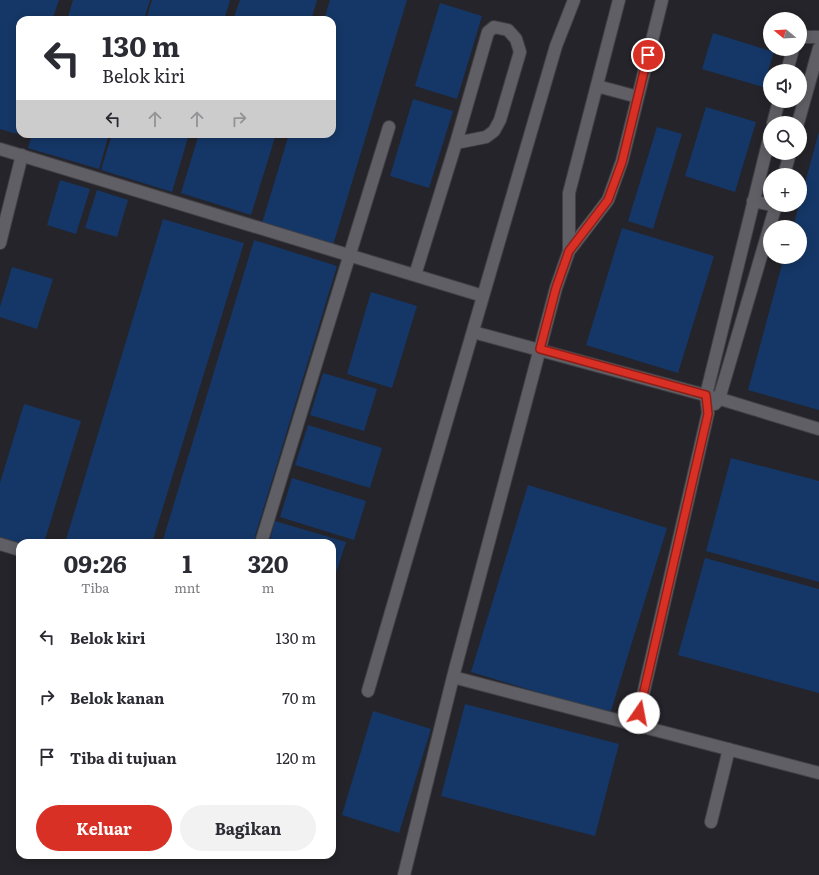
<!DOCTYPE html>
<html lang="id">
<meta charset="utf-8">
<style>
body{margin:0;font-family:Literata,serif;background:#f2f2f3;color:#2b2b33;height:100vh;display:flex;flex-direction:column;font-size:15px;white-space:nowrap}
*{box-sizing:border-box;margin:0}
p{font-size:13px;color:#7c7c81}
.icon{flex:none;width:22px;height:22px;fill:none;stroke:currentColor;stroke-width:2;stroke-linecap:round;stroke-linejoin:round}
.map{position:relative;flex:1;overflow:hidden}
.panel{position:absolute;left:16px;top:539px;width:320px;height:320px;display:flex;flex-direction:column;background:#fff;border-radius:12px;box-shadow:0 2px 10px #0003}
.panel>*{flex:none}
.banner{position:absolute;left:16px;top:16px;width:320px;height:122px;border-radius:12px;box-shadow:0 2px 10px #0003;background:#fff;color:#2b2b33;overflow:hidden}
.needle{width:26px;rotate:288deg}
.tools{position:absolute;left:763px;top:12px;display:grid;gap:8px}
.tools a{display:grid;place-items:center;width:44px;height:44px;border-radius:50%;background:#fff;box-shadow:0 2px 10px #0003;font-size:20px}
.pin{position:absolute;display:grid;place-items:center;width:34px;height:34px;color:#fff;margin:-17px;border:2px solid #fff;border-radius:50%;box-shadow:0 1px 4px #0007}
.me{position:absolute;width:44px;margin:-22px;rotate:12deg;stroke-linejoin:round;filter:drop-shadow(0 0 3px #0008)}
.turn{display:flex;align-items:center;gap:14px;height:84px;padding:0 20px;font-size:18px}
.turn .icon{width:52px;height:52px;stroke-width:2.5}
.turn b{display:block;font-size:28px;line-height:34px}
.lanes{display:flex;align-items:center;height:38px;padding:0 20px;background:#0003;justify-content:center;gap:20px;direction:ltr}
.lanes .off{opacity:.35}
.eta{display:flex;justify-content:space-evenly;align-items:center;height:68px;text-align:center}
.eta b{font-size:24px;font-weight:700;line-height:28px}
.cta{display:flex;gap:8px;margin-top:auto;padding:8px 20px}
.cta a{flex:1;height:46px;border-radius:24px;background:#d93025;color:#fff;font-size:16px;font-weight:700;line-height:46px;text-align:center}
.cta a+a{background:#f2f2f3;color:#2b2b33}
ul{padding:0;list-style:none}
li{display:flex;align-items:center;gap:12px;height:60px;padding:0 20px}
li div{flex:1}
li b{display:block;font-size:15px}
li em{font-style:normal}
.map>svg:first-child{display:block}
.building{fill:#153767}
.lines{fill:none;stroke-linecap:round;stroke-linejoin:round}
.minor-casing{stroke:#414045;stroke-width:14}
.minor{stroke:#5f5f65;stroke-width:12}
.route-casing{stroke:#8d1f18;stroke-width:10}
.route{stroke:#d93025;stroke-width:7}
</style>
<div class="map">
<svg width="819" height="875" viewBox="0 0 819 875">
<rect width="100%" height="100%" fill="#25242a"/>
<path class="building" d="M0,0H59L52,20H20V125L17,134L0,129Z
M73,0H150L144,20H67Z
M152,0H230L224,20H146Z
M240,0H317L311,20H233Z
M330,0H407L333,245L262,223L289,134H332V20H324Z
M440,3L482,16L457,99L415,86Z
M713,33L774,52L763,87L702,69Z
M413,99L453,111L429,188L390,176Z
M706,107L756,122L735,192L685,176Z
M657,127L682,134L653,229L628,221Z
M819,132V410L748,390L784,257H800V227H793Z
M32,134H109L99,169L28,148Z
M112,134H189L172,192L101,170Z
M199,134H276L251,215L181,193Z
M60,180L90,189L76,234L47,225Z
M97,190L128,200L117,237L85,228Z
M163,219L244,243L152,543H65Z
M622,228L714,256L678,373L586,345Z
M254,240L337,266L253,543H162Z
M12,267L53,279L37,329L0,317V307Z
M371,292L417,306L392,388L347,374Z
M323,373L377,389L364,431L310,415Z
M24,404L81,421L44,543H20L0,537V483Z
M308,425L382,448L370,488L295,465Z
M731,458L819,481V582L706,551Z
M292,478L366,501L354,540L280,517Z
M528,485L667,528L610,714L471,672Z
M275,521L346,542L336,573L332,572V543H269Z
M705,558L819,589V693L678,655Z
M332,579L335,580L332,589Z
M465,704L619,744L595,836L441,796Z
M373,711L431,729L399,833L342,815Z"/>
<g class="lines">
<g class="minor-casing">
<path id="minor" d="M800,37H819
M787,71L793,49
M597,86L638,97
M773,123L779,101
M798,123L819,48
M0,149L483,296
M784,175L790,153
M753,201L776,206
M0,243L22,155
M569,251V193L619,0
M415,275L456,143L488,32L494,27L508,30L516,39L520,52L500,120L494,131L486,137L456,143
M473,332L727,401L819,429
M715,404L719,399L776,205
M261,543L389,127
M0,544L20,550
M453,677L636,725L708,413L706,395L770,135
M368,691L556,46L574,0
M636,725L819,773
M711,822L729,749
M404,875L453,677L556,288L569,251L608,200L622,161L662,0"/>
</g>
<use href="#minor" class="minor"/>
</g>
<g class="lines">
<g class="route-casing">
<path id="route" d="M639,713L708,414L706,395L540,349L556,288L569,251L608,200L622,162L648,55"/>
</g>
<use href="#route" class="route"/>
</g>
</svg>
<div class="tools">
<a><svg class="needle" viewBox="-14 -14 28 28"><path d="M0-13l5 13h-10z" fill="#e53935"/><path d="M0 13l5-13h-10z" fill="#7c7c81"/></svg></a>
<a><svg class="icon" aria-label="sound" viewBox="0 0 24 24"><path d="M4 9h4l5-4v14l-5-4H4zM17 9q2 3 0 6"/></svg></a>
<a><svg class="icon" aria-label="search" viewBox="0 0 24 24"><circle cx="10" cy="10" r="6"/><path d="M15 15l6 6"/></svg></a>
<a>+</a>
<a>−</a>
</div>
<div class="pin" style="left:648px;top:55px;background:#d93025"><svg class="icon" aria-label="arrive" viewBox="0 0 24 24"><path d="M6 21V4h12l-3 4 3 4H6"/></svg></div>
<svg class="me" style="left:639px;top:713px" viewBox="-20 -20 40 40"><circle r="19" fill="#fff"/><path d="M0-13L10 11 0 6-10 11z" fill="#d93025"/></svg>
<div class="banner">
<div class="turn"><svg class="icon" aria-label="left" viewBox="0 0 24 24"><path d="M17 20v-9H6M10 6l-5 5 5 5"/></svg><div><b>130 m</b>Belok kiri</div></div>
<div class="lanes"><svg class="icon" aria-label="left" viewBox="0 0 24 24"><path d="M17 20v-9H6M10 6l-5 5 5 5"/></svg><svg class="icon off" aria-label="ahead" viewBox="0 0 24 24"><path d="M12 20V5M6 11l6-6 6 6"/></svg><svg class="icon off" aria-label="ahead" viewBox="0 0 24 24"><path d="M12 20V5M6 11l6-6 6 6"/></svg><svg class="icon off" aria-label="right" viewBox="0 0 24 24"><path d="M7 20v-9h11M14 6l5 5-5 5"/></svg></div>
</div>
<section class="panel">
<div class="eta">
<div><b>09:26</b><p>Tiba</p></div>
<div><b>1</b><p>mnt</p></div>
<div><b>320</b><p>m</p></div>
</div>
<ul>
<li><svg class="icon" aria-label="left" viewBox="0 0 24 24"><path d="M17 20v-9H6M10 6l-5 5 5 5"/></svg><div><b>Belok kiri</b></div><em>130 m</em></li>
<li><svg class="icon" aria-label="right" viewBox="0 0 24 24"><path d="M7 20v-9h11M14 6l5 5-5 5"/></svg><div><b>Belok kanan</b></div><em>70 m</em></li>
<li><svg class="icon" aria-label="arrive" viewBox="0 0 24 24"><path d="M6 21V4h12l-3 4 3 4H6"/></svg><div><b>Tiba di tujuan</b></div><em>120 m</em></li>
</ul>
<div class="cta"><a>Keluar</a><a>Bagikan</a></div>
</section>
</div>
